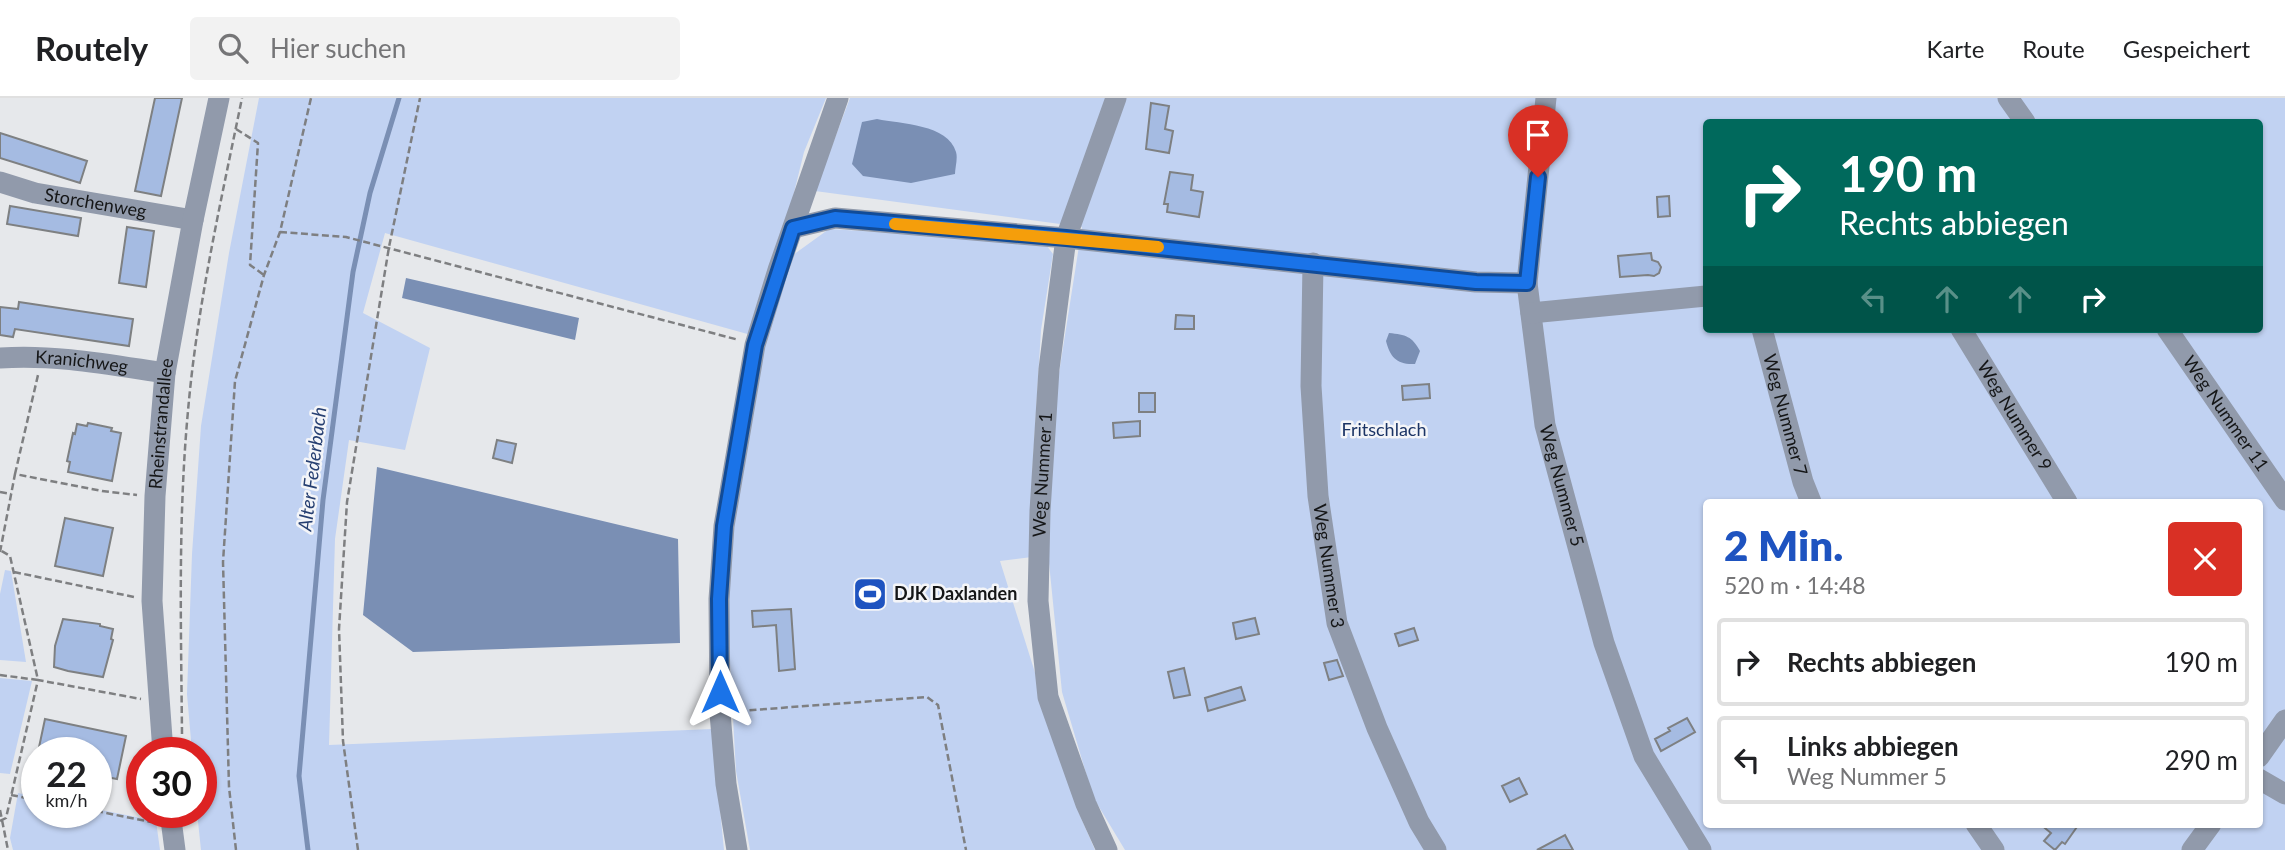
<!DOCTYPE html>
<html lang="de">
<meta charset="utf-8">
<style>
body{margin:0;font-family:Lato,sans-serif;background:#f2f2f2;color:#202124;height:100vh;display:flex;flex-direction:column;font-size:26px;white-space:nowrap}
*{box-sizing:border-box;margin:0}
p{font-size:23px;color:#757577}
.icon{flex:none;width:38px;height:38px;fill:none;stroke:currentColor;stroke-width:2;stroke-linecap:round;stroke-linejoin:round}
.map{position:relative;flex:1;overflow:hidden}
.side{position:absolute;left:1703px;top:401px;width:560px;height:329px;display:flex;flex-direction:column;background:#fff;border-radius:7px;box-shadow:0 2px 5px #0004}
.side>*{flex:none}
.banner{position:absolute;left:1703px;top:21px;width:560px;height:214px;border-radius:7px;box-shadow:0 2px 5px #0004;background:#00695c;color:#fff;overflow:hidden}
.speed{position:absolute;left:21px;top:639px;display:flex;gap:14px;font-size:35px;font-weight:700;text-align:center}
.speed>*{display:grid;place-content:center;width:91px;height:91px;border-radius:50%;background:#fff;box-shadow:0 2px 5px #0004;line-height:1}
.speed small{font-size:18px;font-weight:400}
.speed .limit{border:10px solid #d22;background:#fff;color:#111}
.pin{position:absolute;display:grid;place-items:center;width:60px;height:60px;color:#fff;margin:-72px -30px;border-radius:50% 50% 50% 0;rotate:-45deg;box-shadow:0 0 7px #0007}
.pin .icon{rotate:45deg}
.me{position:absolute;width:77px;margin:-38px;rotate:0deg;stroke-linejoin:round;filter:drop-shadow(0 0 5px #0008)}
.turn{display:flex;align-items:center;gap:24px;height:147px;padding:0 21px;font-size:32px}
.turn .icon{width:91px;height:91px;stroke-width:2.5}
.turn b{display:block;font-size:49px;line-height:60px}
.lanes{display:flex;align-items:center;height:66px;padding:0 21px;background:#0003;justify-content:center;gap:35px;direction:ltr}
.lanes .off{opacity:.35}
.round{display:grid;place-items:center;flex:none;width:74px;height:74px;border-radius:7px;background:#f2f2f2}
.summary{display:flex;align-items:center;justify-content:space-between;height:119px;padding:0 21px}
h1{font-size:42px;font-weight:800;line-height:52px;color:#1e53c0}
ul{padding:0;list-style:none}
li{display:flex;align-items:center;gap:21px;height:88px;margin:0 14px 10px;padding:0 7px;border:4px solid #e0e0e0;border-radius:7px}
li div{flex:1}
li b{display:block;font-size:26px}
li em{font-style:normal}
header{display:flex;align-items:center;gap:42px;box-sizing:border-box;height:98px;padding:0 35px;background:#fff;border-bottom:2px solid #e0e0e0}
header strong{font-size:33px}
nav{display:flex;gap:38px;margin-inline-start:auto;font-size:24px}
.search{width:490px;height:63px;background:#f2f2f2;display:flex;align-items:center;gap:18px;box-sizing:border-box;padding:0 24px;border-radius:7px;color:#757577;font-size:26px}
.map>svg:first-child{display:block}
.green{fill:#c1d2f2;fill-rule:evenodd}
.water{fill:#7a8fb4}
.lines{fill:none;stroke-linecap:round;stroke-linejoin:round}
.stream{stroke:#7a8fb4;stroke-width:5}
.building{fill:#a5bbe2;stroke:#7e8082;stroke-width:2}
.path{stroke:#7e7f81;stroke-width:2.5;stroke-dasharray:7 3.5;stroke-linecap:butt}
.minor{stroke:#919aab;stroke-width:21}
.route-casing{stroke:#114b97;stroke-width:18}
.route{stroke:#1a73e8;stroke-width:12}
.slow{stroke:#f59e0b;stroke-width:12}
.labels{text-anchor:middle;stroke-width:5;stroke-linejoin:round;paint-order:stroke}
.street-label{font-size:18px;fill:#151617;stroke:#f4f5f8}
.park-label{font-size:18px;fill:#1b3465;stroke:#f4f5f8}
.poi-label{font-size:18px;font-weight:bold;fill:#151617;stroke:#f4f5f8;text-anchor:start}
.water-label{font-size:19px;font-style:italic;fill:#263f71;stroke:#f4f5f8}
</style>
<header>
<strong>Routely</strong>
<div class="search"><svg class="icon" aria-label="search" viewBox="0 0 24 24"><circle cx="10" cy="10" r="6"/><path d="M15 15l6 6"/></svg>Hier suchen</div>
<nav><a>Karte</a><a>Route</a><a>Gespeichert</a></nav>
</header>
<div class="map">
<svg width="2285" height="752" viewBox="0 0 2285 752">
<rect width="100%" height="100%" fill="#e6e8eb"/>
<path class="green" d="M259,0H826L804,54L787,123L751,237L385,135L363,215L430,250L405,352L349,342L335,441L329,647L712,631L724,752H201L197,714H201V654H192L187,596L192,456L201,328L229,155Z
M850,0H2285V752H1125L1093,699L1062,594L1047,445L1051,326L1082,129L815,93ZM1706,24H2259V231H1706ZM1706,404H2259V726H1706Z
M829,131L1044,144L1053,156L1041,232L1032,379V459L1000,463L1079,715L1095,752H750L736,673L728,530L730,430L762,247L793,157Z
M5,472L11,473L26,564L0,562V496Z
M0,580L32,583L10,676L0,675Z
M18,695L37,699V714H96V711L156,723L160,752H13L10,740Z"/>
<path class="water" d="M877,21C901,26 948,26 956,54C958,60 955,70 955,76L911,85L863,78L852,66L862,24Z
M406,180L579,220L575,242L402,200Z
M1389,235C1406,237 1412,238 1420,253L1415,266C1397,267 1390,259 1386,243Z
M377,369L678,441L680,545L413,554L363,517Z"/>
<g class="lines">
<path class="stream" d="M308,752L299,678L323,402L353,174L370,95L399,0"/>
</g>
<path class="building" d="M155,0H182L161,98L135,93Z
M1151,5L1169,8L1165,31L1173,33L1169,55L1146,51Z
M0,35L87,63L80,85L0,60Z
M1170,74L1193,77L1191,92L1203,94L1199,119L1167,114L1168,106H1164Z
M1669,98L1670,118L1658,119L1657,99Z
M10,108L81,120L78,138L7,126Z
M127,129L154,133L146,189L119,185Z
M1651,155L1652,162L1658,164L1661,169L1659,175L1654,178L1648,177L1620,179L1618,158Z
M19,204L133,221L129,248L15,231L13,239L0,237V209L18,211Z
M1176,217L1194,218V231H1175Z
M1429,286L1430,300L1403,302L1402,288Z
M1139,295H1155V314H1139Z
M1140,323V338L1114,340L1113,325Z
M88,325L112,330L111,333L121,335L112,383L68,374L70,364L67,363L73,335L75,336L77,326L87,328Z
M497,342L516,346L512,365L493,360Z
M65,420L113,430L103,478L55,468Z
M791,511L795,571L779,573L776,527L753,529L752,513Z
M1255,520L1259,536L1236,541L1233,525Z
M63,521L100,526V528L113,531L111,541L113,542L103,579L68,573L54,569L55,548Z
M1414,530L1418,542L1399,548L1395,536Z
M1337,562L1343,578L1329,582L1324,565Z
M1184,570L1190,597L1174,600L1168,574Z
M1241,589L1245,602L1208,613L1205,600Z
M1687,620L1695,634L1661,653L1655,641L1670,633L1668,630Z
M45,621L126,638L117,681L96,677V654H38Z
M1519,680L1527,696L1510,704L1502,688Z
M2040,726H2079L2065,746L2062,744L2055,752L2044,743L2051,735Z
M1565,737L1573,752H1537Z"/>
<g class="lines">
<path class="path" d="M236,31L258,45L250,167L264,177
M280,134L346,139L739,242
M15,376L38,277
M0,394L11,396
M0,454L15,376L102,393L137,397
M14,474L134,499
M0,577L38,582L10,458L0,452
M739,613L927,599L938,607L966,752
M182,636C181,528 178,420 188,313C197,208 221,103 242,0
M11,697L37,702
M0,712L8,752
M96,713L151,724
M71,714L78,728
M0,723L6,720L38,582L141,601
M236,752L229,689L223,464L235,283L264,177L280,134L311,0
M358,752L343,643L339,531L347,404L389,149L420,0"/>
<g class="minor">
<path id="s1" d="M1546,0L1527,185L1545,327L1604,545L1644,658L1701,752"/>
<path d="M2008,0L2025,24"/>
<path id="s2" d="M0,84L35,95L193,122"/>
<path d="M793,130L835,120L1066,140L1476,184L1527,185"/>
<path id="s3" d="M1313,165L1311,288L1318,398L1337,525L1377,630L1419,724L1436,752"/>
<path d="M1531,215L1706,198"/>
<path id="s4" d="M1762,231L1803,384L1811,404"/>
<path id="s5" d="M1961,231L2067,404"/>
<path id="s6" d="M2167,231L2285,402"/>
<path id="s7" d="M0,260C55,256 111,267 165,275"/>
<path id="s8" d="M163,654L152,503L155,398L165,275L193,122L219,0"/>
<path d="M2259,659L2285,622"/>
<path d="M2259,681L2285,696"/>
<path d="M170,714L175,752"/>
<path d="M1976,726L1994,752"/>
<path d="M737,752L726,686L720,615L719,501L724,428L755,247L778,172L838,0"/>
<path id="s9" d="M1107,752L1086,706L1048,599L1038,503L1040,413L1049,271L1066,140L1116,0"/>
<path d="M2192,752L2211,726"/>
</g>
</g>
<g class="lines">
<g class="route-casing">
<path id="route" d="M720,594L719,501L724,428L755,247L793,130L835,120L1066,140L1476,184L1527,185L1538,79"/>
</g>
<use href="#route" class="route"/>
<path class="slow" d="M895,126L1158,149"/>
</g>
<defs>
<g id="stadium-square" transform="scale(1.75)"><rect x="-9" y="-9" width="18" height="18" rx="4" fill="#1e53c0" stroke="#f4f5f8"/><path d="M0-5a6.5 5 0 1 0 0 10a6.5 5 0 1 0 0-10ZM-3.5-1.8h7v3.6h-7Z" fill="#fff"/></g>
</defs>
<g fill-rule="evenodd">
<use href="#stadium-square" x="870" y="496"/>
</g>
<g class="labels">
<g class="street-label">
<text dy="6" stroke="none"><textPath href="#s2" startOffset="98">Storchenweg</textPath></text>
<text dy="6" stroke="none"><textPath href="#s7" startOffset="82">Kranichweg</textPath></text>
<text dy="6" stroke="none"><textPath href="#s5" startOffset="102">Weg Nummer 9</textPath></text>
<text dy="6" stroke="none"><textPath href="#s6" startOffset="103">Weg Nummer 11</textPath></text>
<text dy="6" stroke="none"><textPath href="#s4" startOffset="89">Weg Nummer 7</textPath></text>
<text dy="6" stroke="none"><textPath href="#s8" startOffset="329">Rheinstrandallee</textPath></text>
<text dy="6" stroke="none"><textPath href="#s9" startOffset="387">Weg Nummer 1</textPath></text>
<text dy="6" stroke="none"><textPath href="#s1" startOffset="392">Weg Nummer 5</textPath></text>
<text dy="6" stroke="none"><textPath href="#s3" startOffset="304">Weg Nummer 3</textPath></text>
</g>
<g class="park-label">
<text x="1384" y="338">Fritschlach</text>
</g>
<g class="poi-label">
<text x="894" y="502">DJK Daxlanden</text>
</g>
<g class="water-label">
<text transform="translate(312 371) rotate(-83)" y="7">Alter Federbach</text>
</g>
</g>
</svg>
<div class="speed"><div>22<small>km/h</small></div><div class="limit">30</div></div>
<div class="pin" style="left:1538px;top:79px;background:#d93025"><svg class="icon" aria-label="arrive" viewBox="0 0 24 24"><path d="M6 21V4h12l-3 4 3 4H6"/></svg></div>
<svg class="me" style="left:720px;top:594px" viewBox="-20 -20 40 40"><path d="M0-17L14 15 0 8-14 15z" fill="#1a73e8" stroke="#fff" stroke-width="4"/></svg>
<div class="banner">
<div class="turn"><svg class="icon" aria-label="right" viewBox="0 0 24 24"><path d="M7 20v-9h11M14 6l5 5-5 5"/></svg><div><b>190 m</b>Rechts abbiegen</div></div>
<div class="lanes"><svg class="icon off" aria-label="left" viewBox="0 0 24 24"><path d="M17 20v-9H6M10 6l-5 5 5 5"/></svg><svg class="icon off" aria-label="ahead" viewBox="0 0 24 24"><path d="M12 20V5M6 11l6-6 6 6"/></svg><svg class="icon off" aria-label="ahead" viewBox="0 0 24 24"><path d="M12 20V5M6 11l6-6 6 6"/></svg><svg class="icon" aria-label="right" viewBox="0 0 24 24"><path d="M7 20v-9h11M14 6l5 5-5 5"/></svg></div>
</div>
<section class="side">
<div class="summary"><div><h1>2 Min.</h1><p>520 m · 14:48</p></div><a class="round" style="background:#d93025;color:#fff"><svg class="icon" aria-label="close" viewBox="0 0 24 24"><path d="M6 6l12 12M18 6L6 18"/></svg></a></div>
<ul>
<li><svg class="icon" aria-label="right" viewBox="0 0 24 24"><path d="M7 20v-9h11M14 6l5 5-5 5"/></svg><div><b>Rechts abbiegen</b></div><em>190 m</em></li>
<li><svg class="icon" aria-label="left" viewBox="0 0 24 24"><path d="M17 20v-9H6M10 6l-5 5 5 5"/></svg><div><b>Links abbiegen</b><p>Weg Nummer 5</p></div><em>290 m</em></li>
</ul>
</section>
</div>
